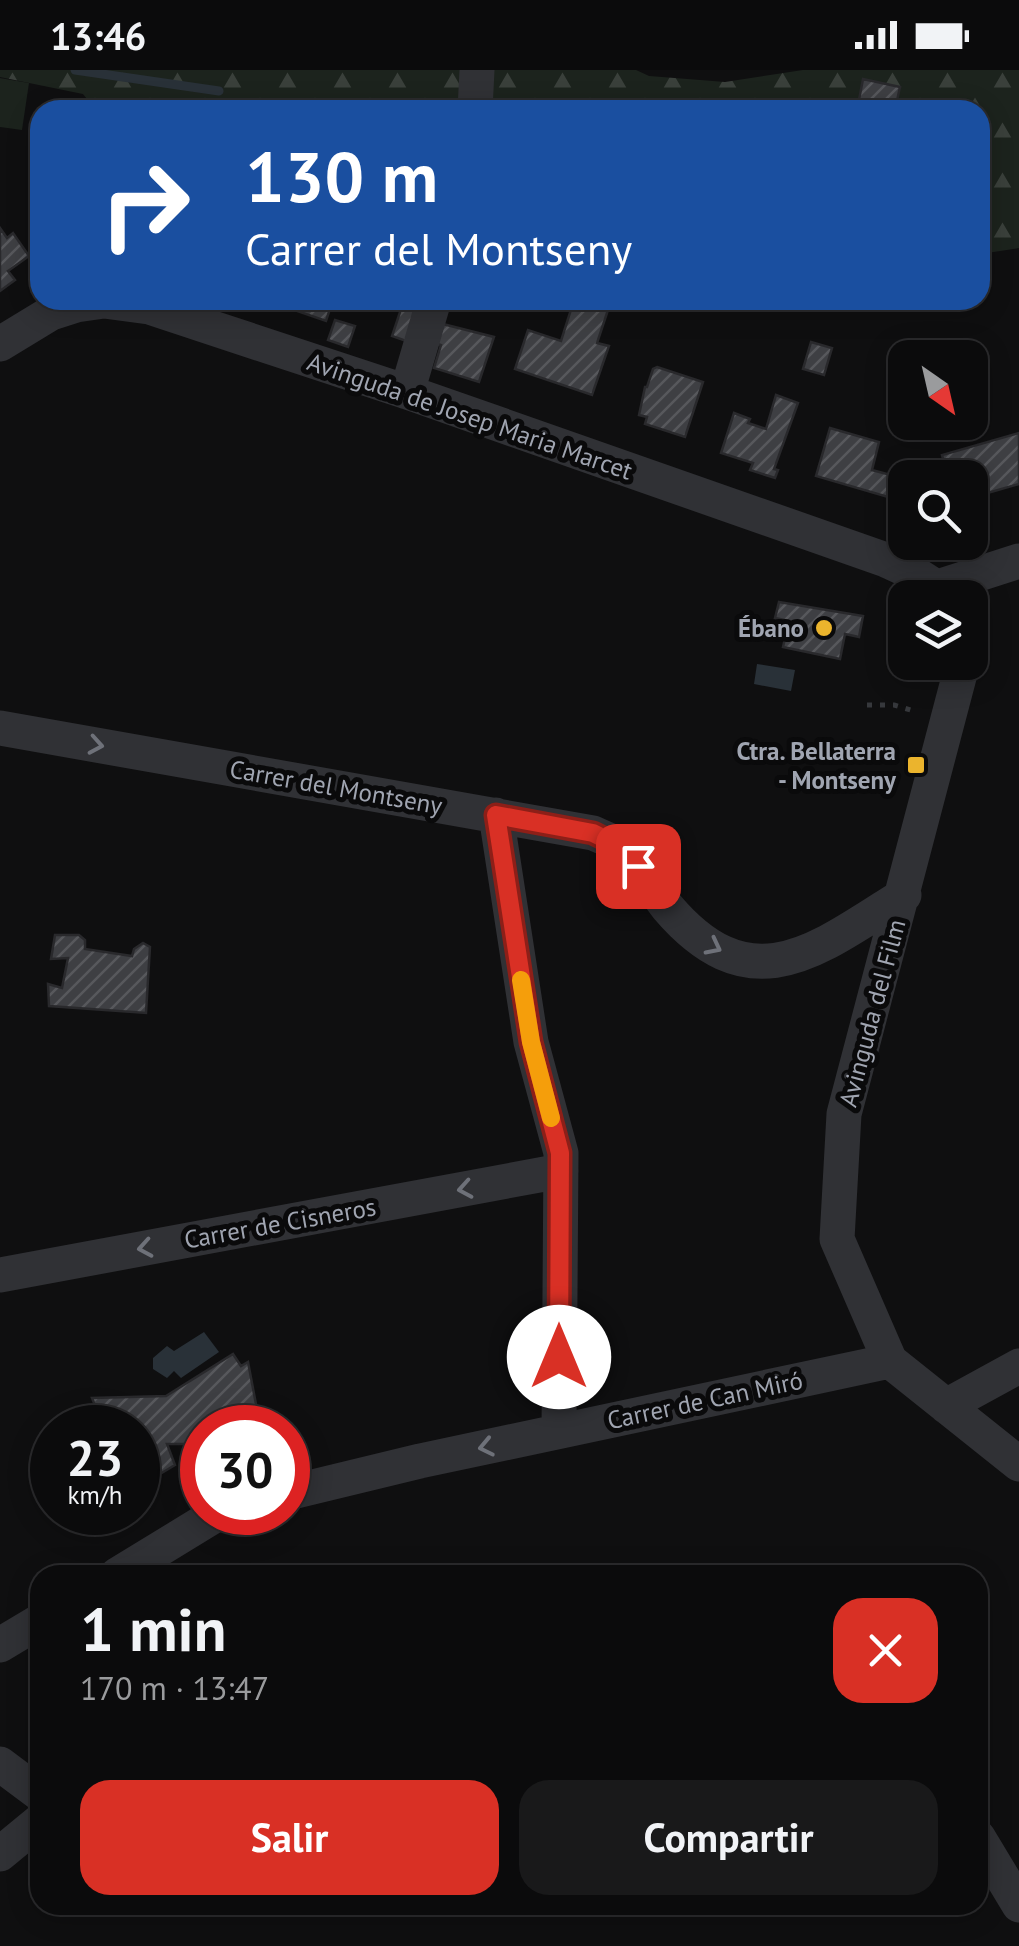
<!DOCTYPE html>
<html lang="es">
<meta charset="utf-8">
<style>
body{margin:0;font-family:"PT Sans",sans-serif;background:#19191a;color:#f1f3f6;height:100vh;display:flex;flex-direction:column;font-size:38px;white-space:nowrap}
*{box-sizing:border-box;margin:0}
p{font-size:32px;color:#9a9b9d}
.icon{flex:none;width:55px;height:55px;fill:none;stroke:currentColor;stroke-width:2;stroke-linecap:round;stroke-linejoin:round}
.map{position:relative;flex:1;overflow:hidden}
.sheet{position:absolute;left:30px;top:1495px;width:958px;height:350px;display:flex;flex-direction:column;background:#0b0b0c;border-radius:30px;box-shadow:0 5px 25px #0003,0 0 0 2px #2b2b2d}
.sheet>*{flex:none}
.hud{position:absolute;left:30px;top:30px;width:960px;height:210px;border-radius:30px;box-shadow:0 5px 25px #0003,0 0 0 2px #2b2b2d;background:#1a4fa0;color:#fff;overflow:hidden}
.needle{width:65px;rotate:146deg}
.buttons{position:absolute;left:888px;top:270px;display:grid;gap:20px}
.buttons a{display:grid;place-items:center;width:100px;height:100px;border-radius:20px;background:#0b0b0c;box-shadow:0 5px 25px #0003,0 0 0 2px #2b2b2d;font-size:50px}
.speed{position:absolute;left:30px;top:1335px;display:flex;gap:20px;font-size:50px;font-weight:700;text-align:center}
.speed>*{display:grid;place-content:center;width:130px;height:130px;border-radius:50%;background:#0b0b0c;box-shadow:0 5px 25px #0003,0 0 0 2px #2b2b2d;line-height:1}
.speed small{font-size:25px;font-weight:400}
.speed .limit{border:15px solid #d22;background:#fff;color:#111}
.pin{position:absolute;display:grid;place-items:center;width:85px;height:85px;color:#fff;margin:-42px;border-radius:20px;box-shadow:0 5px 15px #0006}
.me{position:absolute;width:110px;margin:-55px;rotate:0deg;stroke-linejoin:round;filter:drop-shadow(0 0 8px #0008)}
.turn{display:flex;align-items:center;gap:35px;height:210px;padding:0 50px;font-size:45px}
.turn .icon{width:130px;height:130px;stroke-width:2.5}
.turn b{display:block;font-size:70px;line-height:85px}
.round{display:grid;place-items:center;flex:none;width:105px;height:105px;border-radius:30px;background:#19191a}
.headline{display:flex;align-items:center;justify-content:space-between;height:170px;padding:0 50px}
h1{font-size:60px;font-weight:700;line-height:75px}
.button{display:flex;gap:20px;margin-top:auto;padding:20px 50px}
.button a{flex:1;height:115px;border-radius:30px;background:#d93025;color:#fff;font-size:40px;font-weight:700;line-height:115px;text-align:center}
.button a+a{background:#19191a;color:#f1f3f6}
.status{display:flex;justify-content:space-between;align-items:center;height:70px;padding:0 50px;background:#0b0b0c;direction:ltr}
.status svg{height:28px;fill:currentColor}
.map>svg:first-child{display:block}
.forest{fill:url(#forest-firs)}
.park{fill:#1c231d}
.water{fill:#293138}
.lines{fill:none;stroke-linecap:round;stroke-linejoin:round}
.stream{stroke:#293138;stroke-width:9}
.building{fill:url(#building-hatch);stroke:#29292c;stroke-width:2.5}
.path{stroke:#36383c;stroke-width:5;stroke-dasharray:5 8;stroke-linecap:butt}
.minor{stroke:#303135;stroke-width:35}
.oneway{stroke:#6e7179}
.route-casing{stroke:#8d1f18;stroke-width:25}
.route{stroke:#d93025;stroke-width:18}
.slow{stroke:#f59e0b;stroke-width:18}
.poi-dot{fill:#ebb42d;stroke:#0a0a0b;stroke-width:4}
.labels{text-anchor:middle;stroke-width:10;stroke-linejoin:round;paint-order:stroke}
.street-label{font-size:25px;fill:#a0a5b1;stroke:#0a0a0b}
.poi-label{font-size:25px;font-weight:bold;fill:#a0a5b1;stroke:#0a0a0b;text-anchor:end}
</style>
<div class="status"><b>13:46</b><svg viewBox="0 0 49 12"><path d="M0 12V9h3v3zM5 12V6h3v6zM10 12V3h3v9zM15 12V0h3v12zM26 1h20v11H26zM47 4h2v5h-2z"/></svg></div>
<div class="map">
<svg width="1019" height="1876" viewBox="0 0 1019 1876">
<defs>
<pattern id="forest-firs" width="22" height="20" patternUnits="userSpaceOnUse" patternTransform="scale(2.5)"><rect width="22" height="20" fill="#1c231d"/><path d="M5 1l3.5 6h-7zM16 11l3.5 6h-7z" fill="#3a403b"/></pattern>
<pattern id="building-hatch" width="6" height="6" patternUnits="userSpaceOnUse" patternTransform="scale(2.5)"><rect width="6" height="6" fill="#3e3f43"/><path d="M-1 1l2-2M0 6l6-6M5 7l2-2" fill="none" stroke="#57585c"/></pattern>
</defs>
<rect width="100%" height="100%" fill="#0f0f10"/>
<path class="forest" d="M0,0H636L649,6L725,12L803,0H1019V178L980,184V40H96L83,24L0,7Z"/>
<path class="park" d="M0,8L29,13L22,60L0,57Z"/>
<path class="water" d="M757,594L795,600L791,621L754,614Z
M204,1262L219,1282L181,1308L174,1301L167,1308L153,1299V1288L167,1276L174,1281Z"/>
<g class="lines">
<path class="stream" d="M75,0L219,21"/>
</g>
<path class="building" d="M863,9L900,17L895,40H857Z
M0,158L7,168L13,163L29,186L8,201L15,210L0,221Z
M275,230H333L326,251L274,233Z
M404,230H419L406,271L392,266Z
M574,230L608,240L597,273L609,276L592,325L515,299L528,260L561,271Z
M335,250L355,256L348,277L328,270Z
M435,252L494,267L479,312L434,298L441,275L429,271Z
M811,272L832,278L824,305L803,299Z
M657,297L703,312L685,367L645,354L647,347L639,345L645,317H647L653,299Z
M776,325L798,333L774,399L778,400L775,408L750,400L753,393L721,383L734,343L750,349L748,353L766,359Z
M830,358L879,372L872,400L895,406L888,427L816,406Z
M1019,363V414L970,428V408H948L942,385Z
M779,532L863,546L859,567L845,564L840,589L783,577L789,551L775,548Z
M55,865H79L85,870V879L132,886L134,879L143,873L150,877L146,943L49,936L48,914L62,918L68,888L51,889Z
M233,1284L241,1296L248,1292L259,1350L224,1349L210,1358H202V1374H167L175,1395L138,1417V1358H104L92,1328L166,1326Z"/>
<g class="lines">
<path class="path" d="M867,635H894L917,642"/>
<path class="minor" d="M475,40L477,0
M0,274L51,243L76,235L104,231L149,237L407,322L886,490C908,500 930,509 946,528
M407,322L434,230
M938,517L1019,491
M963,592L844,1044L837,1169L890,1291L1019,1394
M0,658L593,763C602,767 613,771 621,777C641,792 652,819 668,838C752,936 818,879 904,825
M496,745L531,972L561,1083L559,1361
M0,1205L561,1101
M946,1336L1019,1296
M288,1423L420,1391L890,1291
M117,1505L220,1442
M0,1575L40,1551
M0,1694L40,1724
M978,1767L1019,1835
M0,1784L40,1751"/>
</g>
<defs><path id="oneway-chevron" d="M-2-3.5L2.5 0L-2 3.5" fill="none" stroke-width="1.6" stroke-linecap="round" stroke-linejoin="round" transform="scale(2.5)"/></defs>
<g class="oneway">
<use href="#oneway-chevron" transform="translate(96 675) rotate(10)"/>
<use href="#oneway-chevron" transform="translate(714 877) rotate(27)"/>
<use href="#oneway-chevron" transform="translate(465 1119) rotate(170)"/>
<use href="#oneway-chevron" transform="translate(145 1178) rotate(170)"/>
<use href="#oneway-chevron" transform="translate(486 1377) rotate(168)"/>
</g>
<g class="lines">
<g class="route-casing">
<path id="route" d="M559,1287L560,1083L531,972L496,745L593,763L621,777L638,796"/>
</g>
<use href="#route" class="route"/>
<path class="slow" d="M521,910L531,972L551,1048"/>
</g>
<g class="poi-dot">
<circle cx="824" cy="558" r="10"/>
<rect x="906" y="685" width="20" height="20" rx="5"/>
</g>
<g class="labels">
<g class="street-label">
<text transform="translate(470 346) rotate(19)" y="9">Avinguda de Josep Maria Marcet</text>
<text transform="translate(336 717) rotate(10)" y="9">Carrer del Montseny</text>
<text transform="translate(872 943) rotate(-75)" y="9">Avinguda del Film</text>
<text transform="translate(280 1153) rotate(-10)" y="9">Carrer de Cisneros</text>
<text transform="translate(705 1330) rotate(-12)" y="9">Carrer de Can Miró</text>
</g>
<g class="poi-label">
<text x="804" y="567">Ébano</text>
<text x="896" y="690">Ctra. Bellaterra<tspan x="896" dy="29">- Montseny</tspan></text>
</g>
</g>
</svg>
<div class="buttons">
<a><svg class="needle" viewBox="-14 -14 28 28"><path d="M0-13l5 13h-10z" fill="#e53935"/><path d="M0 13l5-13h-10z" fill="#9a9b9d"/></svg></a>
<a><svg class="icon" aria-label="search" viewBox="0 0 24 24"><circle cx="10" cy="10" r="6"/><path d="M15 15l6 6"/></svg></a>
<a><svg class="icon" aria-label="layers" viewBox="0 0 24 24"><path d="M12 4l9 5-9 5-9-5zM3 14l9 5 9-5"/></svg></a>
</div>
<div class="speed"><div>23<small>km/h</small></div><div class="limit">30</div></div>
<div class="pin" style="left:638px;top:796px;background:#d93025"><svg class="icon" aria-label="arrive" viewBox="0 0 24 24"><path d="M6 21V4h12l-3 4 3 4H6"/></svg></div>
<svg class="me" style="left:559px;top:1287px" viewBox="-20 -20 40 40"><circle r="19" fill="#fff"/><path d="M0-13L10 11 0 6-10 11z" fill="#d93025"/></svg>
<div class="hud">
<div class="turn"><svg class="icon" aria-label="right" viewBox="0 0 24 24"><path d="M7 20v-9h11M14 6l5 5-5 5"/></svg><div><b>130 m</b>Carrer del Montseny</div></div>
</div>
<section class="sheet">
<div class="headline"><div><h1>1 min</h1><p>170 m · 13:47</p></div><a class="round" style="background:#d93025;color:#fff"><svg class="icon" aria-label="close" viewBox="0 0 24 24"><path d="M6 6l12 12M18 6L6 18"/></svg></a></div>
<div class="button"><a>Salir</a><a>Compartir</a></div>
</section>
</div>
